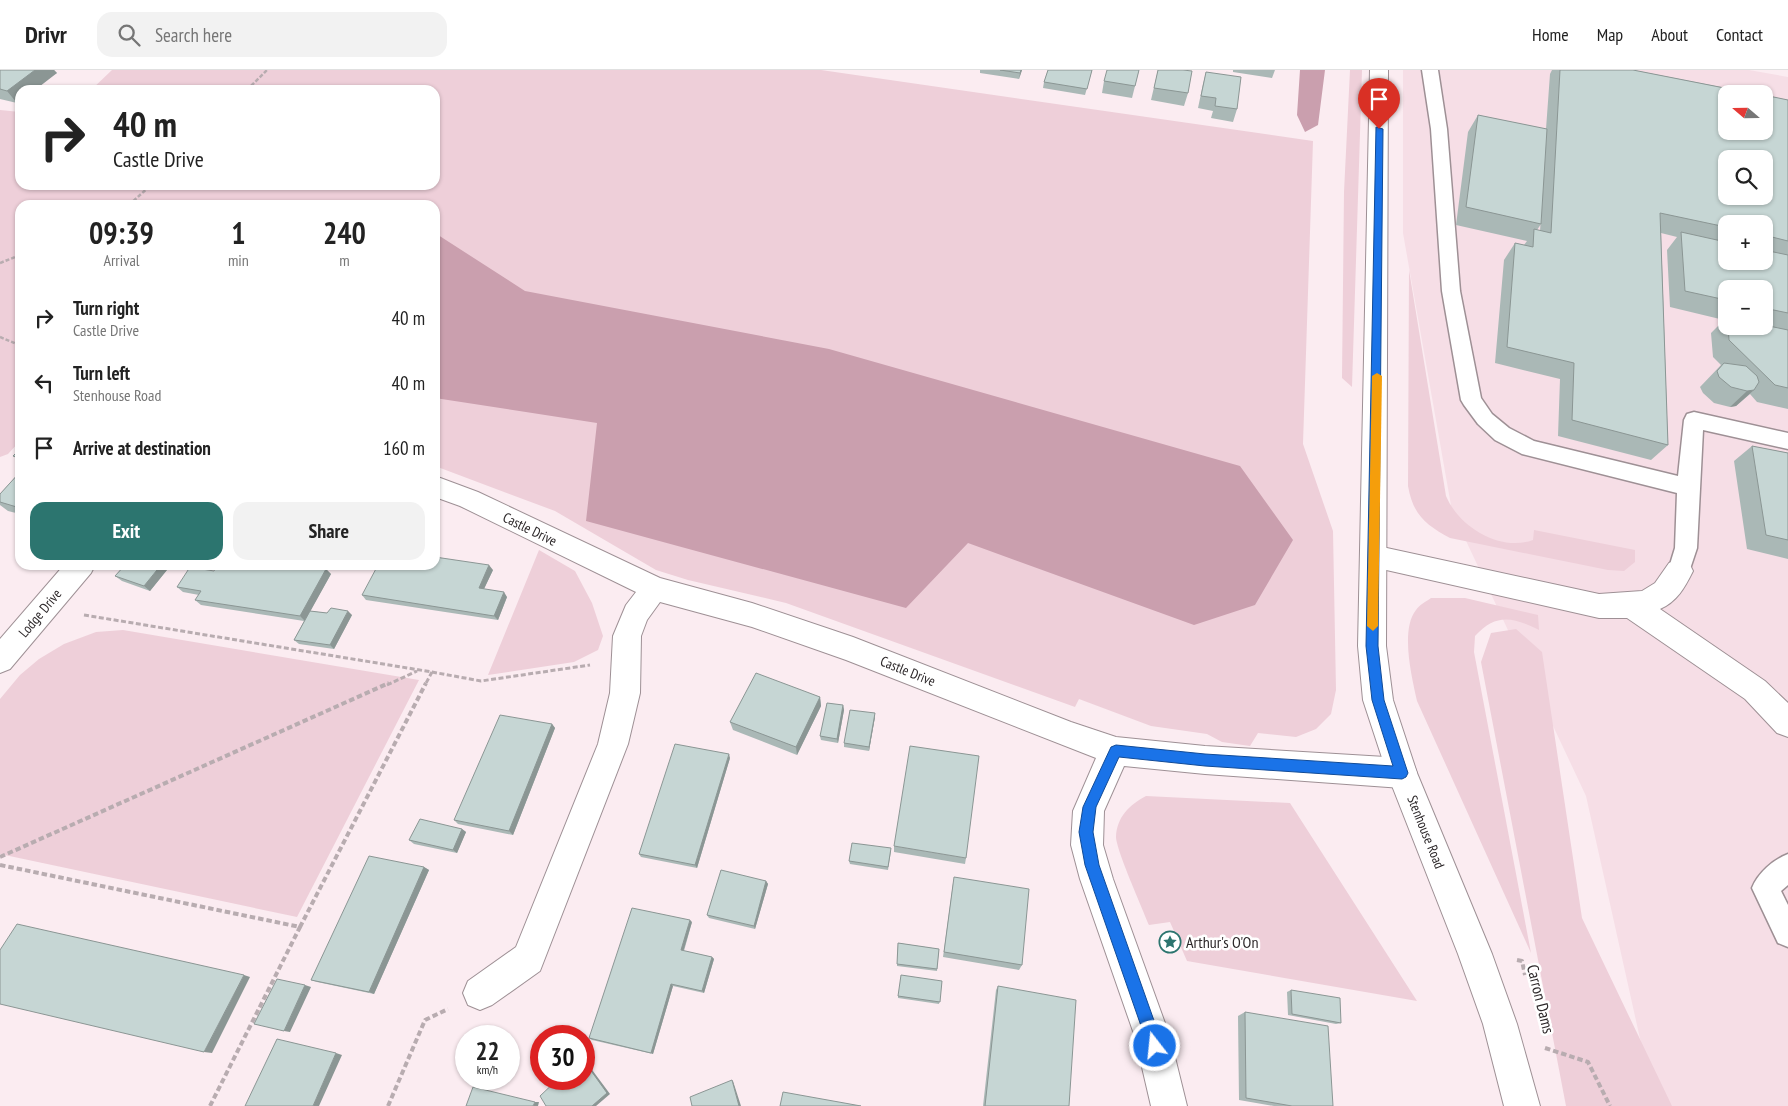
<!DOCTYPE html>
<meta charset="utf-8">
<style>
body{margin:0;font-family:"PT Sans Narrow",sans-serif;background:#f2f2f2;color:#222;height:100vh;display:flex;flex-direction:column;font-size:19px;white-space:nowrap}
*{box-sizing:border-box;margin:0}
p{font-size:16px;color:#767676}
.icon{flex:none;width:28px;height:28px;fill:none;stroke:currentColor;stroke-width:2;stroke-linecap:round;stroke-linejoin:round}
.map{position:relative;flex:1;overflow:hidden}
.panel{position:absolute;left:15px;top:130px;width:425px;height:370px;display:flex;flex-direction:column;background:#fff;border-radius:15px;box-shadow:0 1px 4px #0004}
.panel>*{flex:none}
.banner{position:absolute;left:15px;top:15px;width:425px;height:105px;border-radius:15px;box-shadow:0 1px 4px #0004;background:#fff;color:#222;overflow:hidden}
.needle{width:32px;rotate:290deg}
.buttons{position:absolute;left:1718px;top:15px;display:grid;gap:10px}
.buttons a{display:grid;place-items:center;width:55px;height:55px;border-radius:10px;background:#fff;box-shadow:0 1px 4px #0004;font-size:25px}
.speed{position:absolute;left:455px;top:955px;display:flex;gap:10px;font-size:25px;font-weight:700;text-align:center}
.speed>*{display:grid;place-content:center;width:65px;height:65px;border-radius:50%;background:#fff;box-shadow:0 1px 4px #0004;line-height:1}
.speed small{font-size:12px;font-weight:400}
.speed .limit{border:8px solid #d22;background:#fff;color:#111}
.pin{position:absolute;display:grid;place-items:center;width:42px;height:42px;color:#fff;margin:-51px -21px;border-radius:50% 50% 50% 0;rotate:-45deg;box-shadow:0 0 5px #0007}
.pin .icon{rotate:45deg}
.me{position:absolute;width:55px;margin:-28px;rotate:344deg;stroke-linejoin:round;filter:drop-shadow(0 0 4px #0008)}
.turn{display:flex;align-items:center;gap:18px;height:105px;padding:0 15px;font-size:22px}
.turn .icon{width:65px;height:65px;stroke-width:2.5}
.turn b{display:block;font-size:35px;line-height:42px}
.eta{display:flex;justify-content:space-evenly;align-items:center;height:85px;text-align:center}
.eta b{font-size:30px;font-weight:700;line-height:35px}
.primary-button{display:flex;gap:10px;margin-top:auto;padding:10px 15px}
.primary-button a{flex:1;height:58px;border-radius:15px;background:#2c756f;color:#fff;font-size:20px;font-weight:700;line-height:58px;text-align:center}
.primary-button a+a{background:#f2f2f2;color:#222}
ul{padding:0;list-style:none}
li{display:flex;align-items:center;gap:15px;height:65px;padding:0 15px}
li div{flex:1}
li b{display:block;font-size:19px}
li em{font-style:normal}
header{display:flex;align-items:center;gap:30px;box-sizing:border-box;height:70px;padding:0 25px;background:#fff;border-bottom:1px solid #e0e0e0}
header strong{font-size:24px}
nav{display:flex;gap:28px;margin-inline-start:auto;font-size:18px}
.search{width:350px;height:45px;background:#f2f2f2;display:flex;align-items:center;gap:12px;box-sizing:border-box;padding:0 18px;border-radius:15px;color:#767676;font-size:19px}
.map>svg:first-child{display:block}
.built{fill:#f6dee6;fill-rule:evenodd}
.green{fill:#eecfd9}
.forest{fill:#ca9fae}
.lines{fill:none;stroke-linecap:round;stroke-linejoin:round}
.lane-casing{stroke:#9e9095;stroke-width:3}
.street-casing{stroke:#9e9095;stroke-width:2}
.secondary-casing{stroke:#9e9095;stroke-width:2}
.path-far2{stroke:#b8acb0;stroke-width:2.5;stroke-dasharray:4 2;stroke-linecap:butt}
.path-far1{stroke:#b8acb0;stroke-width:3;stroke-dasharray:5 2.5;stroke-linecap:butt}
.path{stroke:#b8acb0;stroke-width:4;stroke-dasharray:5.5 3;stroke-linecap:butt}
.lane{fill:#fff;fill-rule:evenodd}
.street{fill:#fff;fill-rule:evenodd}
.secondary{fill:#fff;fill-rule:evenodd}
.wall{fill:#aab8b6;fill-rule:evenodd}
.shaded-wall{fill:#8b9694}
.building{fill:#c6d6d4;stroke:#8b9694;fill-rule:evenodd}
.route{fill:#1a73e8;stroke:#114b97}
.slow{fill:#f59e0b}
.labels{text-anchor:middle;stroke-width:5;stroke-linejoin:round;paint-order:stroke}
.street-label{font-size:14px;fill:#2c2729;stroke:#fff}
.near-poi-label{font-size:16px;fill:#2c2729;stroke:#fff;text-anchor:start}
.near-street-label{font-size:16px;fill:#2c2729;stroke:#fff}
</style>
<header>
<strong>Drivr</strong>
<div class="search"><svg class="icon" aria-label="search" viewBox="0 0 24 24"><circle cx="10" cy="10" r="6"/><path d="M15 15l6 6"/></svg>Search here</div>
<nav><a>Home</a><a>Map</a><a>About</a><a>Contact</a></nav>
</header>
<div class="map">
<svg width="1788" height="1036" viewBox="0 0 1788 1036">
<rect width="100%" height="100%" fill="#fbecf1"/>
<path class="built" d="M1403,0H1749L1788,7V1036H1655L1586,726L1452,441L1403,163ZM1726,24H1764V61H1726ZM1726,89H1764V126H1726ZM1726,154H1764V191H1726ZM1726,219H1764V256H1726Z"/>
<path class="green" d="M112,0H821L1313,71L1303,374L1333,461L1336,620L1331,644L1316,659L1296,667L1258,663L1250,676L1222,672L1207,664L1151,656L1079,629L1075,637L786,533L688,510L656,500L555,441L435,396V135H20V371L8,384L0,387V40L20,42V115H435V20H91Z
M1350,0H1362L1352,317L1342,308L1344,122Z
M1409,200L1446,426C1459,457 1500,482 1533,470L1534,460L1635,480V492L1624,501L1608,500L1450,468C1426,455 1413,445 1408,416Z
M539,480L575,501L592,533L603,566L598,580L574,592L488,605Z
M1431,528H1465L1538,545L1539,560C1513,547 1496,543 1475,566L1474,582L1531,883L1417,631C1412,608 1400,560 1416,540C1419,535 1427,531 1431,528Z
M1516,559L1542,582L1582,848L1672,1036H1566L1481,592L1491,563Z
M123,560L419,610L297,847L0,784V629L20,605L39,589L64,574L96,562Z
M1146,726L1290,733L1417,931L1187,891L1170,852L1149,855C1143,840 1116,779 1116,767C1117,747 1129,735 1146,726Z"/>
<path class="forest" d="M1300,0H1325L1318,55L1305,62L1297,45Z
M435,163L525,221L829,279L1240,396L1293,470L1255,535L1194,555L968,473L906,538L586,451L597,353L435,328Z"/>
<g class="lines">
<g class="lane-casing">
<path id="lane" d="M1422,0H1438L1447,59L1460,221L1481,328L1492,344L1509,358L1534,371L1678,406L1684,350L1687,344L1694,342L1788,363V379L1703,360L1697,478L1687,508L1679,510L1671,508L1668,501L1675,478L1677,423L1522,384L1495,370L1478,354L1464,335L1461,330L1442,221L1431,59Z
M1788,784V815L1781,821L1788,835V877L1778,873L1752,818C1758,803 1773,790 1788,784Z"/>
</g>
<g class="street-casing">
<path id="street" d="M435,406L478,422L660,508L752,533L853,567L1071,652L1116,667L1205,676L1402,688L1413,693L1417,703L1413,713L1402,718L1205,704L1124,696L1104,741L1103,775L1113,809L1170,967L1187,1036H1151L1135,967L1080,809L1071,775L1073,741L1096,688L846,590L752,557L660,532L647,550L641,566L640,623L628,674L540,901L492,935L480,940L468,935L463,923L468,911L516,877L598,674L610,623L613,566L626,535L636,522L460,436L435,427Z
M1373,475L1599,524L1642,521L1655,513L1669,493L1679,489L1689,493L1693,501C1685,517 1677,532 1660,539L1765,611L1788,633V667L1777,663L1745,629L1627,548H1599L1373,497L1363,494L1360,486L1363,478Z
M64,495H95L91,503L10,599L0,603V569Z"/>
</g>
<g class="secondary-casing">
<path id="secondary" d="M1370,0H1388L1386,576L1393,630L1417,703L1492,884L1517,954L1540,1036H1504L1483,954L1458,884L1387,703L1363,630L1358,576Z"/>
</g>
<path class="path-far2" d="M247,20L267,0
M129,135L151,115
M0,193L20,185
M0,267L19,275"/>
<path class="path-far1" d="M16,273L20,275
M84,545L432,602L425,615
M432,602L481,611L590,595
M387,615L417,601"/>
<path class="path" d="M0,787L389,613
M0,795L300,857L426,613
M1517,890L1522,891L1525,905
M1545,978L1588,992L1610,1036
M210,1036L300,857
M388,1036L425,950L448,939"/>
<use href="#lane" class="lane"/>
<use href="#street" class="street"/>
<use href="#secondary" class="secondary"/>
</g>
<path class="wall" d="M0,0H54L57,3L20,20V31L17,33L0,29Z
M980,0H1022L1019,9L980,3Z
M1048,0H1092L1085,25L1043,18L1044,12Z
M1139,0L1132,28L1102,23L1104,11Z
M1158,0L1188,23L1184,36L1151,30Z
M1233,0H1275L1272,8L1233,2Z
M1552,0H1633L1788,30V339L1757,332L1750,324L1736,336L1730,337L1714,333L1703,323L1700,317L1721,295L1713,287L1711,263L1724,250L1670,237L1667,180L1677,167L1661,163L1668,375L1651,390L1558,366L1560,309L1495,293L1504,190L1515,173L1524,175L1527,171L1456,155L1468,62L1478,45L1546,59L1550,4ZM1542,134L1540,161L1537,160L1541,154ZM1726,154H1764V191H1726ZM1726,219H1764V256H1726Z
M1206,2L1237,39L1233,52L1211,48L1213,41L1198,38L1203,14Z
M1752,376L1788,383V489L1747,479L1734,391Z
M20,379V391L13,386Z
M20,402V444L8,441L0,435V424Z
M125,495H171L150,521L122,511L115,506Z
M326,499L331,504L310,541L327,543L352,545L334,579L299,574L294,570L304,551L201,535L195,530L199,525L183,522L177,517L214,501Z
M493,500L484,519L507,527L498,550L366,530L362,525Z
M820,627L821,636L797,685L733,660L730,652Z
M843,635L844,640L838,673L821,670L820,666Z
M875,647L869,681L844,677V673Z
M552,654L555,658L513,765L458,754L454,750Z
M730,688L697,798L641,787L639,784Z
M462,759L466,762L457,783L414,774L409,770Z
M894,776L966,788L965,794L894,782Z
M891,781L888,800L850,794L849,791Z
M424,797L429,800L374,924L317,912L311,910Z
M766,811L768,814L755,859L709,848L707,845Z
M953,813L1022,895L1019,900L943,887Z
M692,852L684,881L712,887L714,889L704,923L673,916L653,984L592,970L589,968Z
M898,873L939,879L937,901L897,896Z
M942,911L939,934L898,928V926Z
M998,916L1069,1036H983L996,920Z
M1291,920L1341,953L1336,954L1288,945L1287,922Z
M1245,942L1333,1036H1274L1239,1030L1238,946Z"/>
<path class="shaded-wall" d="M35,0H54L57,3L35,20H20V31L17,33L7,21Z
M1021,0H1022L1019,9L1020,3Z
M1754,320L1736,336L1730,337L1747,321Z
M161,495H171L150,521L144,516Z
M489,495L493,500L482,523L479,518Z
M326,499L331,504L305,551L300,546Z
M504,522L507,527L498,550L494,546Z
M348,541L352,545L334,579L330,575Z
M820,627L821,636L797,685L796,677Z
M843,635L844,640L838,673L837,669Z
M875,643V647L869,681V677Z
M552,654L555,658L513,765L509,761Z
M729,684L730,688L697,798L695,795Z
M462,759L466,762L457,783L453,780Z
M424,797L429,800L374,924L369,922Z
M766,811L768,814L755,859L754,856Z
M690,850L692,852L683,882L681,880Z
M712,887L714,889L704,923L702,921Z
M244,905L250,907L212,983L204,982Z
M671,914L673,916L653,984L651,983Z
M305,915L311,917L290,962L284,961Z
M336,983L342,985L319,1036H313Z
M584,989L610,1024L596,1036H592Z
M732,1010L733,1011L741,1036H739Z
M535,1032H539L538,1036H533Z"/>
<path class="building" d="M0,0H35L7,21L0,19Z
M1000,0H1021L1020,3Z
M1048,0H1092L1087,19L1044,12Z
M1107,0H1139L1135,16L1104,11Z
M1158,0H1183L1192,1L1188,23L1154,18Z
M1560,0H1633L1755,24H1726V61H1764V25L1788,30V171L1764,165V154H1726V157L1660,143L1668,375L1572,350L1574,293L1507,277L1515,173L1533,177L1534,159L1551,163ZM1726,89H1764V126H1726Z
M1206,2L1241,7L1237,39L1215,36L1216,28L1201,26Z
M1478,45L1547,59L1541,154L1466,137Z
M1681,162L1726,172V191H1764V180L1788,185V243L1764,238V219H1726V230L1685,221Z
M1764,255L1788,260V318L1775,315L1729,270L1728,256H1764Z
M1724,293L1746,296L1757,306L1759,312L1754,320L1747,321L1731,317L1719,307L1717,301Z
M1752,376L1788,383V470L1766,465Z
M20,379V388L13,386Z
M20,402V438L0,432V424Z
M435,487L489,495L479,518L504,522L494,546L362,525L378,495H435Z
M125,495H161L144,516L115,506Z
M217,495H297L326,499L300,546L195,530L201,521L177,517L190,497L214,501Z
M331,538L348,541L330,575L294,570L310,541L327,543Z
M756,603L820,627L796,677L730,652Z
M827,633L843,635L837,669L820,666Z
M850,640L875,643L869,677L844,673Z
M500,645L552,654L509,761L454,750Z
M675,674L729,684L695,795L639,784Z
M910,676L979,686L966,788L894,776Z
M420,749L462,759L453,780L409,770Z
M852,773L891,778L888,797L849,791Z
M369,786L424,797L369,922L311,910Z
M721,800L766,811L754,856L707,845Z
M954,807L1029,819L1022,895L944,882Z
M632,838L690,850L681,880L712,887L702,921L671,914L651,983L589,968Z
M17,854L244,905L204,982L0,934V880Z
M898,873L939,879L937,899L897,894Z
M901,905L942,911L940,932L898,926Z
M277,909L305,915L284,961L254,954Z
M998,916L1076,930L1069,1036H985Z
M1291,920L1340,928L1341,953L1292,944Z
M1245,942L1328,956L1333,1036H1292L1246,1028Z
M277,969L336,983L313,1036H245Z
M584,991L607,1023L592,1036H546L540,1026L558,1009H584Z
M732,1010L739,1036H692L690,1027Z
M473,1017L535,1032L533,1036H466Z
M783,1022L861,1036H780Z"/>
<path class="route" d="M1376,57L1383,59L1378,576L1384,630L1408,703L1406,707L1402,709L1205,696L1119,687L1096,737L1093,762L1099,795L1163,976L1161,981L1155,983L1150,981L1148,976L1085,795L1079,762L1083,737L1111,677L1116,675L1205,684L1393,696L1372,630L1366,576Z"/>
<path class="slow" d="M1377,303L1382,306L1378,556L1373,561L1367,556L1372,306Z"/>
<defs>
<g id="sight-ring" transform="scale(1.125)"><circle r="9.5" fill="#fff" stroke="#2c756f" stroke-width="1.5"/><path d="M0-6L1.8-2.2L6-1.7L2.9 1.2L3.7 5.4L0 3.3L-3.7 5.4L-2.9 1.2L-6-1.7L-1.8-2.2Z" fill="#2c756f"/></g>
</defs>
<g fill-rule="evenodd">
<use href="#sight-ring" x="1170" y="872"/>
</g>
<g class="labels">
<g class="street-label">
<text transform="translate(530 459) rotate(26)" y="5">Castle Drive</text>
<text transform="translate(40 543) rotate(-50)" y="5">Lodge Drive</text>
<text transform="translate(908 601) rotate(22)" y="5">Castle Drive</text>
<text transform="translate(1426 762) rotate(68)" y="5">Stenhouse Road</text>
</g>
<g class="near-poi-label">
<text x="1186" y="878">Arthur's O'On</text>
</g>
<g class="near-street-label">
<text transform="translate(1541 929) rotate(76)" y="6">Carron Dams</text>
</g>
</g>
</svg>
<div class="buttons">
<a><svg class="needle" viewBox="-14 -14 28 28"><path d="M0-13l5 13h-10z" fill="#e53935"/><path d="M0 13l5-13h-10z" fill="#767676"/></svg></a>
<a><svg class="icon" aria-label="search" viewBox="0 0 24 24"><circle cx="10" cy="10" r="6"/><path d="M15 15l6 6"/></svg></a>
<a>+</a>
<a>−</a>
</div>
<div class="speed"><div>22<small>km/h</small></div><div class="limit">30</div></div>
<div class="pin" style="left:1379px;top:59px;background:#d93025"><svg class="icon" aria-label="arrive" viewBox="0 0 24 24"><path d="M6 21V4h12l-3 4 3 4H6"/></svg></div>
<svg class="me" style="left:1155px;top:976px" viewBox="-20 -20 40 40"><circle r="17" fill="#1a73e8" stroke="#fff" stroke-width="3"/><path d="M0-11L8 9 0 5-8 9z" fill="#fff"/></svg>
<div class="banner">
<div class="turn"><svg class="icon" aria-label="right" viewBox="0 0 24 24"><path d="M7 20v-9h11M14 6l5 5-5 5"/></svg><div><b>40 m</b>Castle Drive</div></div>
</div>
<section class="panel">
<div class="eta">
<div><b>09:39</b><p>Arrival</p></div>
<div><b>1</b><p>min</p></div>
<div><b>240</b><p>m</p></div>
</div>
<ul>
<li><svg class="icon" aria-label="right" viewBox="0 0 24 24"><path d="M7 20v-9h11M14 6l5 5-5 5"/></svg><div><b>Turn right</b><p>Castle Drive</p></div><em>40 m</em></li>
<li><svg class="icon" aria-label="left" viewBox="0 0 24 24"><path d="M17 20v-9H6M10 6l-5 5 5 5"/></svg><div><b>Turn left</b><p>Stenhouse Road</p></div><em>40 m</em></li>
<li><svg class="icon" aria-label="arrive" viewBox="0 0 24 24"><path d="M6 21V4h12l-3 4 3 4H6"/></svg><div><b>Arrive at destination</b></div><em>160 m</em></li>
</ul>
<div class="primary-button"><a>Exit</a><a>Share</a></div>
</section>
</div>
